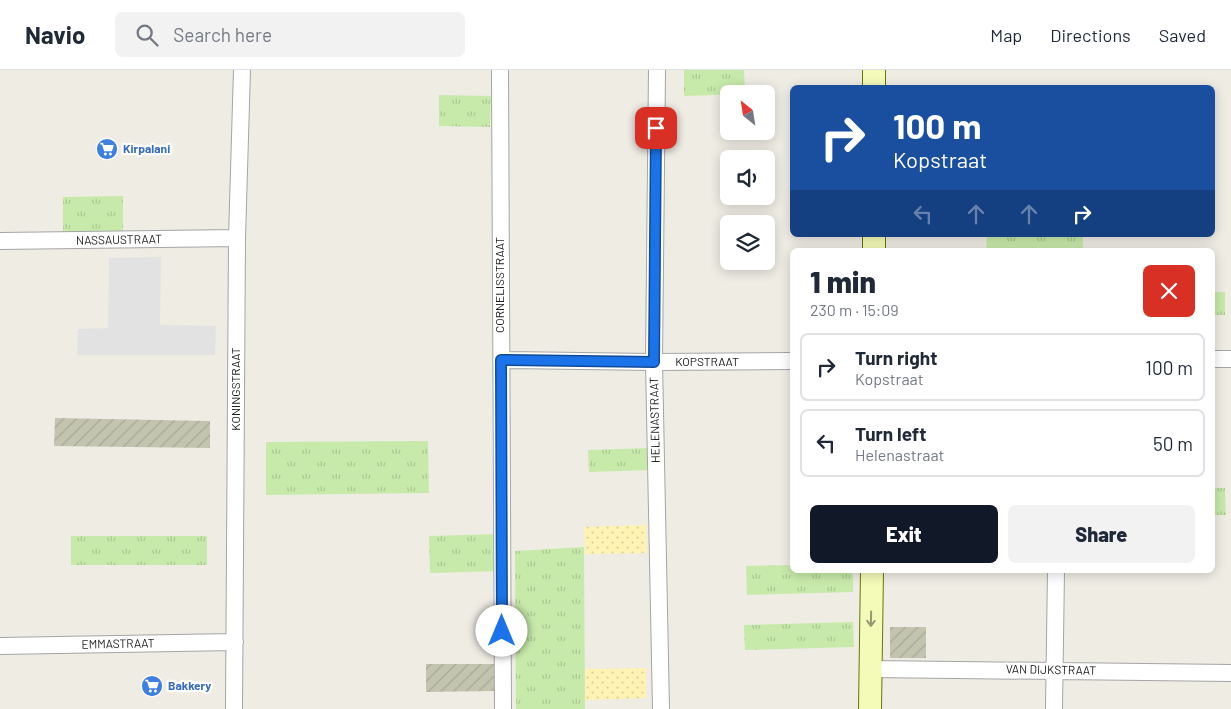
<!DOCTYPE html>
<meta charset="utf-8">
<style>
body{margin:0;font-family:Barlow,sans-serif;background:#f2f2f3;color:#1f2937;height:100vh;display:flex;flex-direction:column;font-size:19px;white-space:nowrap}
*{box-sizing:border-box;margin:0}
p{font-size:16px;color:#747a83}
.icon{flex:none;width:28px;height:28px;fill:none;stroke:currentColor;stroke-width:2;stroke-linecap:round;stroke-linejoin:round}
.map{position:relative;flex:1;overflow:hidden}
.details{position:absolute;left:790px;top:178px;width:425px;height:325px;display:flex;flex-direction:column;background:#fff;border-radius:8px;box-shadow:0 2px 12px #0003}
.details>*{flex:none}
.top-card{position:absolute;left:790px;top:15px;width:425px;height:152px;border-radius:8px;box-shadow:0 2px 12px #0003;background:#1a4fa0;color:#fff;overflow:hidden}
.needle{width:32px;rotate:330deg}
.controls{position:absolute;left:720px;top:15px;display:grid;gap:10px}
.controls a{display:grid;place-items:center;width:55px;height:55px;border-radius:8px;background:#fff;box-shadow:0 2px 12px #0003;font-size:25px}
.pin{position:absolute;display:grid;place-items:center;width:42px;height:42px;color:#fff;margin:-21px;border-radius:10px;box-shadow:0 2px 8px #0006}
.me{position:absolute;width:55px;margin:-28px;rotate:0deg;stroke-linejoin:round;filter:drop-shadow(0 0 4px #0008)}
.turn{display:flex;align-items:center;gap:18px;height:105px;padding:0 20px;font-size:22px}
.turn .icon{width:65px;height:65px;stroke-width:2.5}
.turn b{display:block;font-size:35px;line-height:42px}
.lanes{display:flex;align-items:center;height:48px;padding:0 20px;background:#0003;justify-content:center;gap:25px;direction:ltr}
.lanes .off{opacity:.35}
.round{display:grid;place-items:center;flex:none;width:52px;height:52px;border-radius:8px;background:#f2f2f3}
.summary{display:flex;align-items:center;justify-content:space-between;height:85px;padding:0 20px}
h1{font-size:30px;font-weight:800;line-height:38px}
.primary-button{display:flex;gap:10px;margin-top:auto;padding:10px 20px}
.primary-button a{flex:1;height:58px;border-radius:8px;background:#111827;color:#fff;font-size:20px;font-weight:800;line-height:58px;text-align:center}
.primary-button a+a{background:#f2f2f3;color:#1f2937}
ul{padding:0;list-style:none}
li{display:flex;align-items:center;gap:15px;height:68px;margin:0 10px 8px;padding:0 10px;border:2px solid #e0e1e3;border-radius:8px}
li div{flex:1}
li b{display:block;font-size:19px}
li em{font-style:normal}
header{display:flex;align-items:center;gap:30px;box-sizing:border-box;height:70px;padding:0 25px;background:#fff;border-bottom:1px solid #e0e1e3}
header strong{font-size:24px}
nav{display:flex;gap:28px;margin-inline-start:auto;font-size:18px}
.search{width:350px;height:45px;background:#f2f2f3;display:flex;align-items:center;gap:12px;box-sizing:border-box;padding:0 18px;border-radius:8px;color:#747a83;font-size:19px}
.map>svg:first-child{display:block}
.construction{fill:url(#construction-furrows)}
.grass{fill:url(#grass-tufts)}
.sand{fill:url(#sand-dots)}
.parking{fill:#e2e2e2}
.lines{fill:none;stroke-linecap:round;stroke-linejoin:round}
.street-casing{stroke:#a5a5a5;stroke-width:18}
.secondary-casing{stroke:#657604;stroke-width:24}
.street{stroke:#fff;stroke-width:16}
.secondary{stroke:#f4fab8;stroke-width:22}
.oneway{stroke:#949773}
.route-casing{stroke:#114b97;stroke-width:12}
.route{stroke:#1a73e8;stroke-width:9}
.labels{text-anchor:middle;stroke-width:4.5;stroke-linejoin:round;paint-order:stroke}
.shop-label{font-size:12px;font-weight:bold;fill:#366cbe;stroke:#fff;text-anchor:start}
.street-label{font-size:12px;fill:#1e1e1e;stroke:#fff}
</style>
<header>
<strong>Navio</strong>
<div class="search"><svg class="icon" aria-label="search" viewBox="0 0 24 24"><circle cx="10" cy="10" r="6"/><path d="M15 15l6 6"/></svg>Search here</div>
<nav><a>Map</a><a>Directions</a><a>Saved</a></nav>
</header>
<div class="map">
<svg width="1231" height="639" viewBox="0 0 1231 639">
<defs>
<pattern id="construction-furrows" width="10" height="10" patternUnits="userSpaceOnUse" patternTransform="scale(1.25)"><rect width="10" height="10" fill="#c3c4b0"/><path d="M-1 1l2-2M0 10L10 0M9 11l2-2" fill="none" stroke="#a7a897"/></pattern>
<pattern id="grass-tufts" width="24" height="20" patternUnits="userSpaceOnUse" patternTransform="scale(1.25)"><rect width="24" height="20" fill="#c7eaaa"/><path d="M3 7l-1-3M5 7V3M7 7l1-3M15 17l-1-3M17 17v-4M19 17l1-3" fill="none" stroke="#aac892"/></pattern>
<pattern id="sand-dots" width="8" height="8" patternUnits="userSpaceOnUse" patternTransform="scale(1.25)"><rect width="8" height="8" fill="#fff3b3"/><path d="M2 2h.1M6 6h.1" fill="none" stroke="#dad09a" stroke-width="1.8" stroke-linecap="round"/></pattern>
</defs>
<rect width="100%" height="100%" fill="#efece4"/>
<path class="construction" d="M55,348L210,351V378L54,376Z
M890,557H926V588H890Z
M426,594H494V621L426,622Z"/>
<path class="grass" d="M684,0H744L745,24L684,26Z
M439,25L491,26L490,57L439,56Z
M123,126V162L63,164V127Z
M987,165H1083V180H986Z
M1213,222H1225V245H1213Z
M428,371L429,423L266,425V372Z
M651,378L652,400L589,402L588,380Z
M1213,418H1225L1226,445H1213Z
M501,464L502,501L430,503L429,466Z
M71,466H207V495H71Z
M584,477L585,639H516L515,481Z
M792,495V500H853V522L747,525L746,496Z
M853,552L854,577L745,580L744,555Z"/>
<path class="sand" d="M646,455L647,483L585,484L584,457Z
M646,598V628L585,630V599Z"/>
<path class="parking" d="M161,187L160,255L216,256L215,285H77L78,259L108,258L109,188Z"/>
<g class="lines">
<g class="street-casing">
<path id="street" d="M500,0L503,639
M657,0L654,292L661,639
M0,171L237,168
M1212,289H1231
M501,290L654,292L792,291
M0,576L235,572
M871,599L1231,603
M234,639L237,168L242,0
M1054,639L1056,500"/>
</g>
<g class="secondary-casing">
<path id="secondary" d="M874,0V18
M874,165V180
M870,639L872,500"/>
</g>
<use href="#street" class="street"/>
<use href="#secondary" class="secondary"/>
</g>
<defs><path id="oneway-shaft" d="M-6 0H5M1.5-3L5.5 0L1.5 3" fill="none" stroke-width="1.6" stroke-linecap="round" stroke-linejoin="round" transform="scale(1.25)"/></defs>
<use class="oneway" href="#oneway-shaft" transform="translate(871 549) rotate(91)"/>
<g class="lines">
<g class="route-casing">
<path id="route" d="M502,561L501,290L654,292L656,58"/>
</g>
<use href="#route" class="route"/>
</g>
<defs>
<g id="supermarket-disc" transform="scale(1.125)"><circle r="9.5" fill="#3f7fe0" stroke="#fff"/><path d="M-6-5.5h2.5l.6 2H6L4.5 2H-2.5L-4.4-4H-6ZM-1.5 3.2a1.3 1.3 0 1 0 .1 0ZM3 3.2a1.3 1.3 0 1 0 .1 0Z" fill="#fff"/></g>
</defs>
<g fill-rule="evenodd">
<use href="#supermarket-disc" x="107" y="79"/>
<use href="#supermarket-disc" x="152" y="616"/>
</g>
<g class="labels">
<g class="shop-label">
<text x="123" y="83">Kirpalani</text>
<text x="168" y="620">Bakkery</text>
</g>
<g class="street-label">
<text transform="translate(119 170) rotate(-1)" y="4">NASSAUSTRAAT</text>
<text transform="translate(500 215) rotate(-90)" y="4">CORNELISSTRAAT</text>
<text x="707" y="296">KOPSTRAAT</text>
<text transform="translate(236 319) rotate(-90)" y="4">KONINGSTRAAT</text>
<text transform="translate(655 350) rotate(-91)" y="4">HELENASTRAAT</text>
<text transform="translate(118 574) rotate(-1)" y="4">EMMASTRAAT</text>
<text transform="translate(1051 600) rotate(1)" y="4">VAN DIJKSTRAAT</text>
</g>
</g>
</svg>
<div class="controls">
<a><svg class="needle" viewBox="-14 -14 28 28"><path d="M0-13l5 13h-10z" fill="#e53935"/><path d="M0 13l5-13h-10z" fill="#747a83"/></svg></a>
<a><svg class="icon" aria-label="sound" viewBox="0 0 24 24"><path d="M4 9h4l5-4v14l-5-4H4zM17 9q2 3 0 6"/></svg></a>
<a><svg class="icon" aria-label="layers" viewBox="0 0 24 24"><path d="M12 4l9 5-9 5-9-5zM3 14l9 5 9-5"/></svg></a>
</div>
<div class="pin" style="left:656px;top:58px;background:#d93025"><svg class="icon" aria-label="arrive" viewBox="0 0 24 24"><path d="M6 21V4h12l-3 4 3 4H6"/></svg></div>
<svg class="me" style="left:502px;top:561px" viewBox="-20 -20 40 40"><circle r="19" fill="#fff"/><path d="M0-13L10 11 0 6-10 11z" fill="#1a73e8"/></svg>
<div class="top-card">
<div class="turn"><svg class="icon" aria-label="right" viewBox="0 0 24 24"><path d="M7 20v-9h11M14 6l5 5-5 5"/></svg><div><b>100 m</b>Kopstraat</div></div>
<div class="lanes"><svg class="icon off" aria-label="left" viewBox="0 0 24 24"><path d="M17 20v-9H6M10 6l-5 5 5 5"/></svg><svg class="icon off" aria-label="ahead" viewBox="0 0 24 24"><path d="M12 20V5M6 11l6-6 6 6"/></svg><svg class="icon off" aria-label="ahead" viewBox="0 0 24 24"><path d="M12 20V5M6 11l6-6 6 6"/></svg><svg class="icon" aria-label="right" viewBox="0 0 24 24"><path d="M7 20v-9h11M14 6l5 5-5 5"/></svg></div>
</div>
<section class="details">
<div class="summary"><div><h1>1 min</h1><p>230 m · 15:09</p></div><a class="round" style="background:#d93025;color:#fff"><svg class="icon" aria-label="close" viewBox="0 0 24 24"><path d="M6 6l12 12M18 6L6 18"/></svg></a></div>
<ul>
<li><svg class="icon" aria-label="right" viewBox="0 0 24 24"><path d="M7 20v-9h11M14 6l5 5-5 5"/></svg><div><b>Turn right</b><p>Kopstraat</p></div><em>100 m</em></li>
<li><svg class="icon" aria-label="left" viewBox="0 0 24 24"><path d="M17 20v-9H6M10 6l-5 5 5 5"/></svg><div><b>Turn left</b><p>Helenastraat</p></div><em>50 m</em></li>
</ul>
<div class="primary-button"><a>Exit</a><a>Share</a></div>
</section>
</div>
